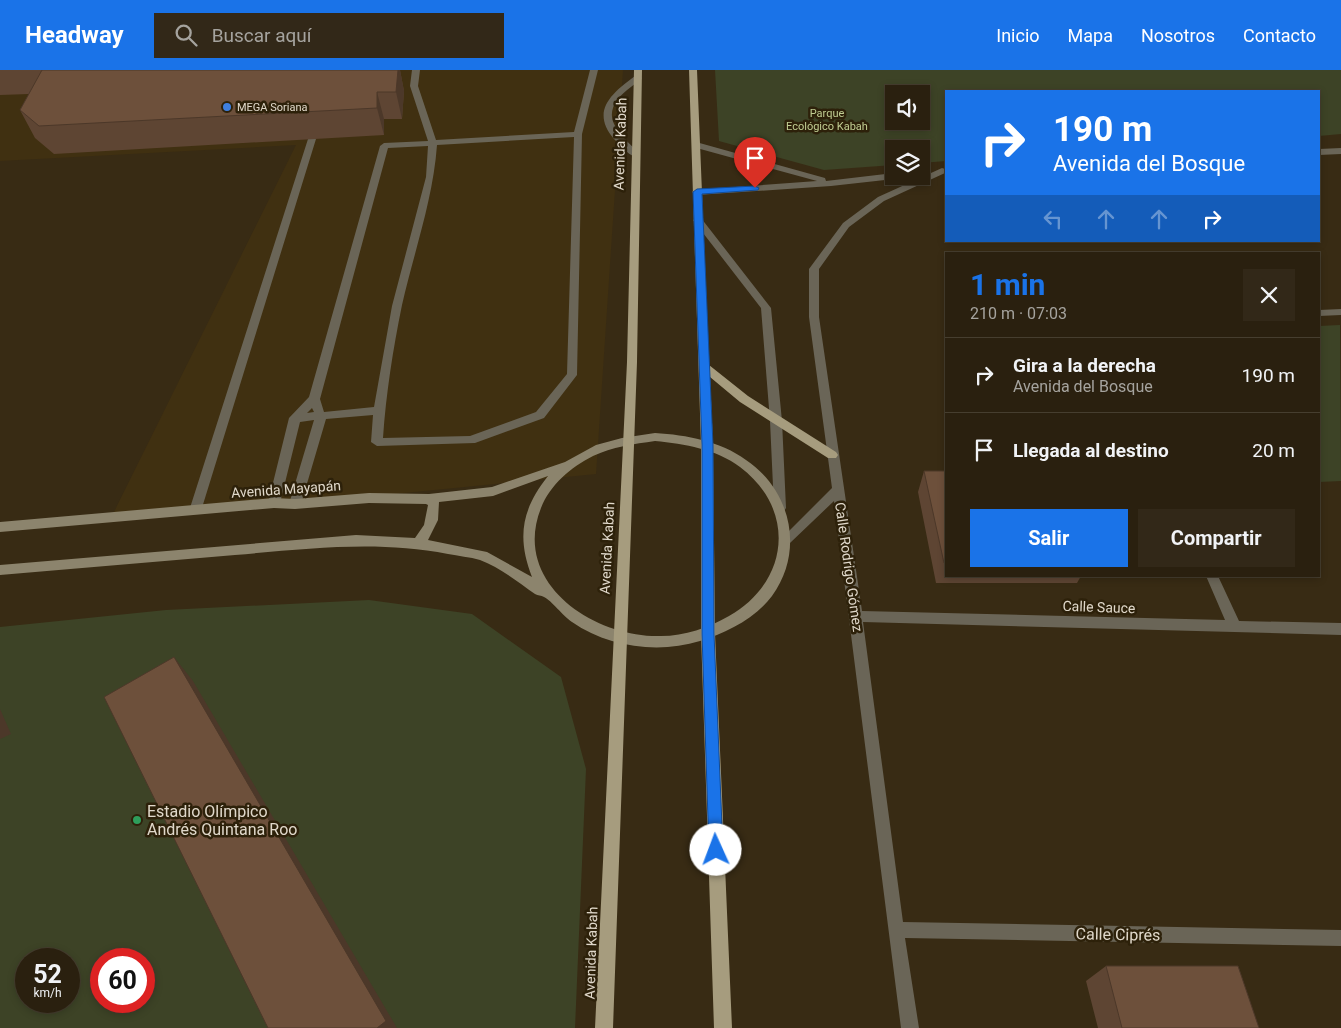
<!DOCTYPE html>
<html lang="es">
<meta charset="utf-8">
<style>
body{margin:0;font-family:Roboto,sans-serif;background:#322818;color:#f1f3f6;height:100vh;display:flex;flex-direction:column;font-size:19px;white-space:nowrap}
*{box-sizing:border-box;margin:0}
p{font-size:16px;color:#a5a39e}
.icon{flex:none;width:28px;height:28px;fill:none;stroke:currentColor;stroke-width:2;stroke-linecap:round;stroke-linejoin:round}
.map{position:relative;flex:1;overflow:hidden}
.sheet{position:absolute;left:945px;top:182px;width:375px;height:325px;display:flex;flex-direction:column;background:#2a200f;border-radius:0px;box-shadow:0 2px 8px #0003,0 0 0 1px #463e2f}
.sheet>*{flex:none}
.banner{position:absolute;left:945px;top:20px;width:375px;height:152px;border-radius:0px;box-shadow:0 2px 8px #0003,0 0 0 1px #463e2f;background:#1a73e8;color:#fff;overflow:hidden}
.buttons{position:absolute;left:885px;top:15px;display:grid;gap:10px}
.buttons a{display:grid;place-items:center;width:45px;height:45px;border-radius:0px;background:#2a200f;box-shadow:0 2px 8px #0003,0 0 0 1px #463e2f;font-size:25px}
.speed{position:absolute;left:15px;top:878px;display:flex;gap:10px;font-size:25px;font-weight:700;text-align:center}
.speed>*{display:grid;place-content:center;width:65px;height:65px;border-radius:50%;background:#2a200f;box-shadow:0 2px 8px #0003,0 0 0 1px #463e2f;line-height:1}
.speed small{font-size:12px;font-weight:400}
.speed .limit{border:8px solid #d22;background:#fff;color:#111}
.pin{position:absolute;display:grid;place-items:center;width:42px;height:42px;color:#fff;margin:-51px -21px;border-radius:50% 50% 50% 0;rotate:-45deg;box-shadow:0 0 5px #0007}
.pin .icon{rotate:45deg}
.me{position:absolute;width:55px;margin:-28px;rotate:358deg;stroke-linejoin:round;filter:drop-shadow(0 0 4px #0008)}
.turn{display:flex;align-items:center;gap:18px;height:105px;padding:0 25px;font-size:22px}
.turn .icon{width:65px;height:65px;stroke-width:2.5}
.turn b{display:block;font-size:35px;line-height:42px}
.lanes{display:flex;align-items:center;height:48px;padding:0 25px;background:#0003;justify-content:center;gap:25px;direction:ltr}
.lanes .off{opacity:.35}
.round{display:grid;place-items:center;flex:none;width:52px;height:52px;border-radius:0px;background:#322818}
.summary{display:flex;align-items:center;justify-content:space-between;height:85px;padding:0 25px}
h1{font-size:30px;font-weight:700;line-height:38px;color:#1a73e8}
.action{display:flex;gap:10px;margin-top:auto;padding:10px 25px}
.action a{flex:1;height:58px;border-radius:0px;background:#1a73e8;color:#fff;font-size:20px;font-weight:700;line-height:58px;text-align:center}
.action a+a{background:#322818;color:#f1f3f6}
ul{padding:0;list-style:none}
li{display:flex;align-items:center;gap:15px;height:75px;padding:0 25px;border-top:1px solid #463e2f}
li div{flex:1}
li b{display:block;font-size:19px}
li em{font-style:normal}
header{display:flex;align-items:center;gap:30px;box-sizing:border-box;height:70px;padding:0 25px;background:#1a73e8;color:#fff}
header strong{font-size:24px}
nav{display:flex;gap:28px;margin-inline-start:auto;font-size:18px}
.search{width:350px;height:45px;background:#322818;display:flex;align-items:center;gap:12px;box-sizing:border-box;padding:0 18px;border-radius:0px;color:#a5a39e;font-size:19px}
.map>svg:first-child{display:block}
.built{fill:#403011}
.green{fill:#3d4326;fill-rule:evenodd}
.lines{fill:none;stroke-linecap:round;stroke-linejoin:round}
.lane{fill:#6a6557;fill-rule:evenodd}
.street{fill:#6a6557;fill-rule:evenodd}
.secondary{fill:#8c846d;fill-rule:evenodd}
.primary{fill:#a69c7e;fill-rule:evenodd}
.wall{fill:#5e4533}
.shaded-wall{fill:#4c3829}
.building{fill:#6d503b;stroke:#4c3829}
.route{fill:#1a73e8;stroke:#114b97}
.shop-dot{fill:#3f7fe0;stroke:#2d210a;stroke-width:2}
.leisure-dot{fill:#2e9e5b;stroke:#2d210a;stroke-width:2}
.labels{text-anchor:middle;stroke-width:5;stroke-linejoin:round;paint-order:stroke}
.far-poi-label{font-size:11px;fill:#e0d8ca;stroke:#2d210a;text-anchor:start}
.far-park-label{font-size:11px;fill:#c0cd92;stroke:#2d210a}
.street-label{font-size:14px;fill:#e0d8ca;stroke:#2d210a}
.near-poi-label{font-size:16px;fill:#e0d8ca;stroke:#2d210a;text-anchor:start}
.near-street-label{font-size:16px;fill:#e0d8ca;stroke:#2d210a}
</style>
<header>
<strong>Headway</strong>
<div class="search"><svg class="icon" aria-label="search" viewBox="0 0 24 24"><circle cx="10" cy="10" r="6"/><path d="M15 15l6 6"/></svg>Buscar aquí</div>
<nav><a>Inicio</a><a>Mapa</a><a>Nosotros</a><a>Contacto</a></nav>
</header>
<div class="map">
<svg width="1341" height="958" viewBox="0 0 1341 958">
<rect width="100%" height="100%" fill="#382b14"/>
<path class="built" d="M0,0H623L596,404L109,452L296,75L0,91Z"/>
<path class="green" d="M715,0H1341V64L1319,66V21H946V91L921,93V79H894V95L824,100L719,71ZM894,24H921V51H894Z
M1340,255L1341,411L1319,412V256Z
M369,530L472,544L561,607L586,699L575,958H0V557L166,540ZM26,889H69V931H26ZM101,889H144V931H101Z"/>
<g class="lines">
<path class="lane" d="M412,0H420L418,16L436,70L574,62L590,0H598L582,64L577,305L544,348L475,373L377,376L371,372L373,345L326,349L301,434L299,437H291L289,434L314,350L300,352L280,433L278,436H270L268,433L289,348L309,327L380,76L384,73L428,71L410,16ZM574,67L567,304L536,342L470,366L383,368C386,324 393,279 402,235C414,182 433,130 437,75ZM428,76L426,107L392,236L374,337L324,342L320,329L388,78ZM312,338L314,342L307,343Z
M635,6L642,8C635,15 625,20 618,29C600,52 626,68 639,84L635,87C627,84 620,75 614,69C590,41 612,23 635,6Z
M312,66L316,69L201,441L199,444H191L189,441L308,69Z
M698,147L701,148L771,238L782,351L786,438L784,441H776L774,438L770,351L761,238L693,150Z"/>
<path class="street" d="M696,72L825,108L826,111L894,103V106H898L894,109L831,116L697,125L692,122L694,120L817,111L693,77V73Z
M1341,78V84L1319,85V79Z
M942,98L945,99V103L884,131L849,157L819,199V247L862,541L1225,550L1206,506H1218L1239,551L1341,553V565L863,552L903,852L1341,860V876L905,868L919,958H901L834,431L790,473H782L780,470L832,418L809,247V199L843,153L878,127Z
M1341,239V245L1319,246V240Z"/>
<path class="secondary" d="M655,363C687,365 720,371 746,390C791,420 805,481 772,526C755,549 726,563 700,571C658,584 608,577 572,552C563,546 551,530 544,527C541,525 538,526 535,524C518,512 499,497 480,490C470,487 458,486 448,484C376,470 307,479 235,485C157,492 78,498 0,505V495L356,465L415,468L424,455L428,435L426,434L369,433L295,439L274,438L0,462V452L274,428L295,429L369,423L429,424L492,417L565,392L596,375L622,368ZM655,371C685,374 716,379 740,397C797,440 789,512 729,546C708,558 685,566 661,566C594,568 511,513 541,438C550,415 571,397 593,386C612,377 634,374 655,371ZM548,406C521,440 517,468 532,507L487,482L428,470L438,450L439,432L493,426Z"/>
<path class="primary" d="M634,0H642L637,292L613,958H595L627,292Z
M689,0H697L709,295L748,326L836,382L838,385L836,388H828L740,332L710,307L713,375L715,564L732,958H714L701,564V375Z"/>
</g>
<path class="wall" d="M0,0H400L404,21L402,49H384V65L54,84L35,68L20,40L29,24L0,25Z
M924,401H946V506H1081L1077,513H936L918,422Z
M1106,896L1259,958H1098L1086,911Z"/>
<path class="shaded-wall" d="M398,0H400L404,21L402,49L396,22Z
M377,22L384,49V65L377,38Z
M174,587L193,611L397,958H377Z
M0,639L11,664L0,669Z"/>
<path class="building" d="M42,0H398L396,22H377V38L39,56L20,40Z
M924,401H946V493H944Z
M174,587L386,951L377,958H268L104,627Z
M1106,896H1238L1259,958H1122Z"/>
<path class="route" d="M755,116L759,118L758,120L702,124L713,375L714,564L723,780L721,785L716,787L711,785L709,780L702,564V375L693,122L697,119Z"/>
<circle class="shop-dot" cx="227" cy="37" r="5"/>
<circle class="leisure-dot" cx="137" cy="750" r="5"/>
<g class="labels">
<g class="far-poi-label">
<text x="237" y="41">MEGA Soriana</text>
</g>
<g class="far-park-label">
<text x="827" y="47">Parque<tspan x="827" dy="13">Ecológico Kabah</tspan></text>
</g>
<g class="street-label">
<text transform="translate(620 74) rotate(-88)" y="5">Avenida Kabah</text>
<text transform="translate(286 419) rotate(-4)" y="5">Avenida Mayapán</text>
<text transform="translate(607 478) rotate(-87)" y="5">Avenida Kabah</text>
<text transform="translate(849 497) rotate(82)" y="5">Calle Rodrigo Gómez</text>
<text transform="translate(1099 537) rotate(2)" y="5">Calle Sauce</text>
<text transform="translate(591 883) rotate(-88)" y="5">Avenida Kabah</text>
</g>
<g class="near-poi-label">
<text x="147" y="747">Estadio Olímpico<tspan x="147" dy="18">Andrés Quintana Roo</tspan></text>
</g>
<g class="near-street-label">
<text transform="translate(1118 864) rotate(1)" y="6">Calle Ciprés</text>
</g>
</g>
</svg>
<div class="buttons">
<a><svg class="icon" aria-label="sound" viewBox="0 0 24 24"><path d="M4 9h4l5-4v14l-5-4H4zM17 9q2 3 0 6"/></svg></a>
<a><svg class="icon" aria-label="layers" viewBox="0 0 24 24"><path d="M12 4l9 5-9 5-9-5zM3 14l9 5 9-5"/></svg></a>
</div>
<div class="speed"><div>52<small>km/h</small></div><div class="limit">60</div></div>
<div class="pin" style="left:755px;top:118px;background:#d93025"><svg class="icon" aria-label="arrive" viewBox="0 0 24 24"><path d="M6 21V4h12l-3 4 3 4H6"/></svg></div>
<svg class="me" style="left:716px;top:780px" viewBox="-20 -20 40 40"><circle r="19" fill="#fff"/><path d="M0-13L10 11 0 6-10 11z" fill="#1a73e8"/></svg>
<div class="banner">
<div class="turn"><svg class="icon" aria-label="right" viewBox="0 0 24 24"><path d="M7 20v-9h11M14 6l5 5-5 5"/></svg><div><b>190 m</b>Avenida del Bosque</div></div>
<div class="lanes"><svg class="icon off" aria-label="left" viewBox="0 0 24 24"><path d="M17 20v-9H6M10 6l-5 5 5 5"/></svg><svg class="icon off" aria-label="ahead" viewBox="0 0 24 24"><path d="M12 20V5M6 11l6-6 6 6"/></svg><svg class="icon off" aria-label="ahead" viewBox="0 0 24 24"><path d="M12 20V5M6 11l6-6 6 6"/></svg><svg class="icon" aria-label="right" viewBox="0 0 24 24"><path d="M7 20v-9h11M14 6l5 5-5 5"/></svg></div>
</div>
<section class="sheet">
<div class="summary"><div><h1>1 min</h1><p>210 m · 07:03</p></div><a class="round"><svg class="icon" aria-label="close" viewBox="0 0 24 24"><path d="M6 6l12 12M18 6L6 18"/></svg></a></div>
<ul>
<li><svg class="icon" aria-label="right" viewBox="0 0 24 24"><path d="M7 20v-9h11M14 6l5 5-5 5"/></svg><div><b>Gira a la derecha</b><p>Avenida del Bosque</p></div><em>190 m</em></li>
<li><svg class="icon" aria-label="arrive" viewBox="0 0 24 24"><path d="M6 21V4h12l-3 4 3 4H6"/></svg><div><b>Llegada al destino</b></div><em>20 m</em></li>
</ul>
<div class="action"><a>Salir</a><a>Compartir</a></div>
</section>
</div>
